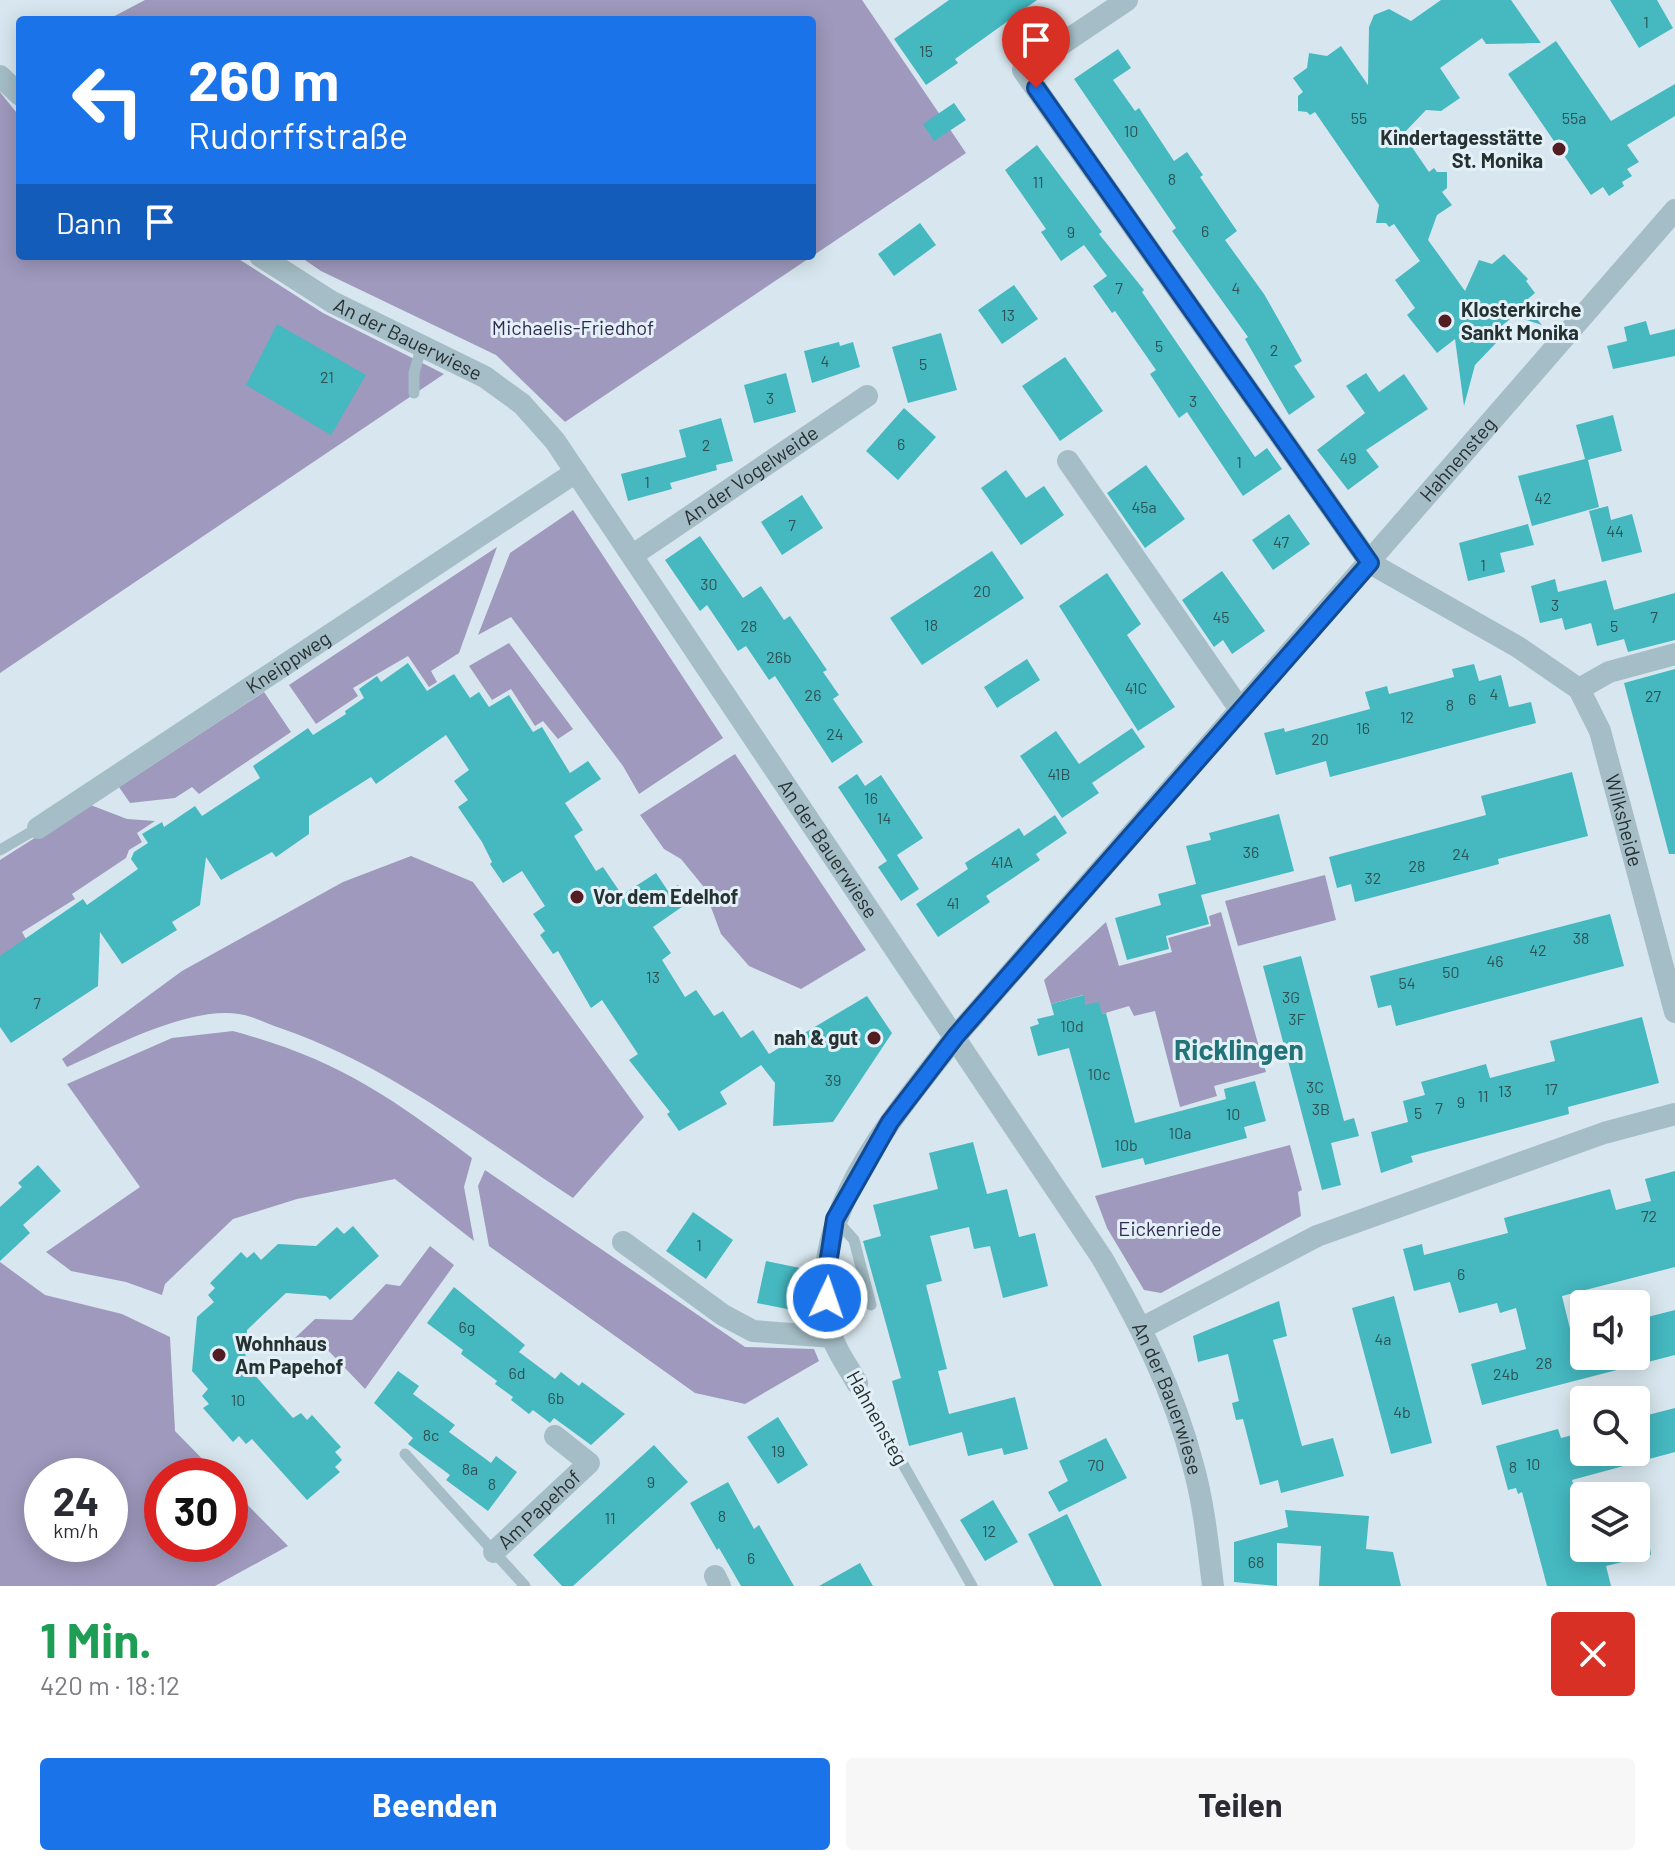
<!DOCTYPE html>
<html lang="de">
<meta charset="utf-8">
<style>
body{margin:0;font-family:Barlow,sans-serif;background:#f7f7f7;color:#2b2b33;height:100vh;display:flex;flex-direction:column;font-size:30px;white-space:nowrap}
*{box-sizing:border-box;margin:0}
p{font-size:26px;color:#7c7c81}
.icon{flex:none;width:44px;height:44px;fill:none;stroke:currentColor;stroke-width:2;stroke-linecap:round;stroke-linejoin:round}
.map{position:relative;height:1586px;overflow:hidden}
.panel{display:flex;flex-direction:column;background:#fff;flex:1}
.panel>*{flex:none}
.top-card{position:absolute;left:16px;top:16px;width:800px;height:244px;border-radius:8px;box-shadow:0 4px 20px #0003;background:#1a73e8;color:#fff;overflow:hidden}
.fabs{position:absolute;left:1570px;top:1290px;display:grid;gap:16px}
.fabs a{display:grid;place-items:center;width:80px;height:80px;border-radius:8px;background:#fff;box-shadow:0 4px 20px #0003;font-size:40px}
.speed{position:absolute;left:24px;top:1458px;display:flex;gap:16px;font-size:40px;font-weight:700;text-align:center}
.speed>*{display:grid;place-content:center;width:104px;height:104px;border-radius:50%;background:#fff;box-shadow:0 4px 20px #0003;line-height:1}
.speed small{font-size:20px;font-weight:400}
.speed .limit{border:12px solid #d22;background:#fff;color:#111}
.pin{position:absolute;display:grid;place-items:center;width:68px;height:68px;color:#fff;margin:-82px -34px;border-radius:50% 50% 50% 0;rotate:-45deg;box-shadow:0 0 8px #0007}
.pin .icon{rotate:45deg}
.me{position:absolute;width:88px;margin:-44px;rotate:3deg;stroke-linejoin:round;filter:drop-shadow(0 0 6px #0008)}
.turn{display:flex;align-items:center;gap:28px;height:168px;padding:0 40px;font-size:36px}
.turn .icon{width:104px;height:104px;stroke-width:2.5}
.turn b{display:block;font-size:56px;line-height:68px}
.then{display:flex;align-items:center;height:76px;padding:0 40px;background:#0003;gap:16px;font-size:30px}
.round{display:grid;place-items:center;flex:none;width:84px;height:84px;border-radius:8px;background:#f7f7f7}
.summary{display:flex;align-items:center;justify-content:space-between;height:136px;padding:0 40px}
h1{font-size:48px;font-weight:700;line-height:60px;color:#1e9e55}
.primary-button{display:flex;gap:16px;margin-top:auto;padding:16px 40px}
.primary-button a{flex:1;height:92px;border-radius:8px;background:#1a73e8;color:#fff;font-size:32px;font-weight:700;line-height:92px;text-align:center}
.primary-button a+a{background:#f7f7f7;color:#2b2b33}
.map>svg:first-child{display:block}
.green{fill:#9f99bd;fill-rule:evenodd}
.building{fill:#45b8c0}
.lines{fill:none;stroke-linecap:round;stroke-linejoin:round}
.service{stroke:#a5bdc6;stroke-width:11}
.minor{stroke:#a5bdc6;stroke-width:22}
.route-casing{stroke:#114b97;stroke-width:20}
.route{stroke:#1a73e8;stroke-width:14}
.poi-dot{fill:#521e23;stroke:#e4f0f8;stroke-width:3}
.labels{text-anchor:middle;stroke-width:6;stroke-linejoin:round;paint-order:stroke}
.number-label{font-size:16px;fill:#2e5356}
.poi-label{font-size:20px;font-weight:bold;fill:#263132;stroke:#e4f0f8;text-anchor:start}
.park-label{font-size:20px;fill:#322b4f;stroke:#e4f0f8}
.street-label{font-size:20px;fill:#263132;stroke:#e4f0f8}
.district-label{font-size:28px;font-weight:bold;fill:#227378;stroke:#e4f0f8}
</style>
<div class="map">
<svg width="1675" height="1586" viewBox="0 0 1675 1586">
<rect width="100%" height="100%" fill="#d8e7ef"/>
<path class="green" d="M145,0H862L966,153L565,422L496,355L321,271L299,256H812V20H107Z
M0,92L20,117V256H234L323,313L444,374L0,673Z
M573,510L723,738L639,794L623,766L511,617L478,635L510,553Z
M497,547L459,653L431,671L437,682L429,687L408,656L353,688L358,696L316,724L289,685Z
M509,643L573,729L558,739L543,721L535,726L511,689L492,700L469,666Z
M264,692L291,732L199,794L192,787L175,798L130,803L119,787Z
M735,754L866,950L801,989L749,966L721,934L703,886L681,859L664,849L640,815Z
M88,804L127,819L155,821L137,833L142,842L129,850L126,858L72,894L75,899L22,932L27,941L0,958V860Z
M411,856L473,882L644,1117L573,1198C480,1137 386,1064 280,1028C267,1024 253,1016 239,1014C189,1006 113,1047 67,1067L62,1059L182,971L343,882Z
M1325,875L1336,920L1238,946L1225,901Z
M1221,912L1266,1072L1214,1086L1217,1096L1180,1107L1155,1011L1134,1016L1129,1006L1102,1014L1086,1005L1083,995L1051,1004L1044,980L1106,922L1119,966L1172,952L1168,938L1211,926L1209,916Z
M233,1031C336,1059 388,1095 472,1158L464,1187L474,1241L395,1179L297,1199L233,1219L165,1284L162,1295L126,1282L71,1271L46,1252L140,1187L67,1084L172,1038Z
M1290,1145L1302,1190L1298,1192L1301,1216L1161,1293L1144,1290L1107,1228L1095,1196Z
M485,1170L745,1347L814,1349L819,1361L745,1404L695,1393L489,1246L478,1186Z
M430,1246L454,1265L365,1389L323,1345L305,1346L295,1338L315,1319L352,1320L386,1284L400,1286Z
M0,1262L45,1295L122,1314L170,1337L175,1431L219,1476H162V1544H230V1487L288,1546L215,1586H0ZM42,1476H110V1544H42Z"/>
<path class="building" d="M949,0H1037L955,59L958,63L926,85L894,39Z
M1441,0H1511L1541,43L1486,44L1482,38L1440,68L1460,98L1441,111L1426,110L1403,134L1429,172L1434,168L1437,172H1447V188L1442,192L1452,205L1437,215L1428,240L1465,291L1479,260L1492,264L1504,254L1528,279L1526,281L1535,293L1523,303L1542,325L1514,316L1490,335L1496,343L1475,365L1464,406L1455,339L1437,353L1407,315L1415,308L1395,280L1420,261L1394,224L1389,227L1386,223H1376L1379,205L1315,112L1310,115L1307,112L1298,111V96L1303,92L1293,78L1307,68L1309,53L1327,56L1341,46L1368,85L1369,27L1374,15L1389,9L1411,21Z
M1610,0H1657L1673,28L1639,48Z
M1556,41L1611,121L1675,84V116L1627,145L1639,162L1627,169L1632,176L1622,182L1624,186L1609,196L1603,187L1591,195L1508,74Z
M1118,49L1131,68L1113,80L1135,111L1139,108L1174,161L1187,152L1203,175L1200,177L1237,231L1225,240L1264,294L1302,361L1294,366L1315,397L1289,415L1245,339L1248,337L1172,231L1176,228L1074,79Z
M954,103L966,120L934,141L923,124Z
M1037,145L1102,232L1099,234L1144,290L1142,292L1255,457L1267,448L1282,469L1243,496L1187,412L1179,418L1150,374L1156,370L1115,311L1112,313L1093,286L1107,276L1084,245L1061,261L1041,232L1046,229L1005,170Z
M920,223L936,245L894,276L878,254Z
M1014,285L1038,319L1002,344L978,310Z
M1646,321L1650,335L1675,329V356L1613,369L1607,346L1627,341L1624,327Z
M277,324L366,375L331,435L246,385Z
M941,333L957,390L908,403L892,347Z
M839,342L840,346L853,342L860,367L812,383L804,351Z
M1065,357L1103,411L1060,441L1022,386Z
M786,373L796,412L754,423L744,385Z
M1366,373L1379,392L1404,374L1428,409L1366,450L1379,467L1348,490L1317,450L1365,413L1346,386Z
M904,408L936,437L898,480L866,451Z
M1613,415L1622,451L1588,460L1599,507L1532,526L1518,476L1585,459L1576,425Z
M721,418L733,461L716,465L717,470L670,483L672,489L628,501L621,474L686,457L679,430Z
M1146,465L1185,519L1145,548L1107,493Z
M1006,470L1026,498L1044,486L1064,515L1021,545L981,488Z
M802,495L823,528L782,555L761,522Z
M1608,506L1611,520L1632,514L1642,552L1602,562L1589,511Z
M1289,514L1310,544L1273,570L1252,540Z
M1528,524L1534,545L1500,553L1505,572L1468,581L1459,543Z
M700,536L743,598L761,586L784,620L790,616L827,670L823,672L839,695L833,699L863,742L832,763L775,676L769,680L746,646L738,651L707,605L700,611L665,560Z
M992,551L1024,598L922,665L890,618Z
M1222,571L1265,631L1232,654L1223,640L1214,647L1182,600Z
M1107,573L1141,624L1127,635L1175,707L1138,731L1059,606Z
M1555,579L1558,592L1606,580L1614,610L1675,593V640L1628,652L1624,639L1597,646L1591,623L1565,630L1562,618L1540,623L1531,586Z
M1027,659L1040,680L997,708L984,687Z
M408,663L427,691L454,674L470,698L479,692L489,707L509,695L533,732L542,727L570,773L588,761L601,779L565,803L583,830L574,836L596,871L603,867L622,895L656,873L668,891L678,885L689,902L653,927L671,953L662,960L685,997L696,990L714,1016L723,1011L741,1038L753,1030L769,1054L867,996L892,1033L833,1122L773,1126L775,1083L761,1065L720,1092L727,1104L679,1131L667,1114L670,1112L629,1060L638,1054L602,1000L591,1008L558,951L553,954L540,935L545,931L533,914L545,906L522,871L503,883L490,864L492,862L482,842L458,807L468,800L454,781L469,770L446,735L376,784L371,777L309,816V834L276,857L272,852L221,880L206,857L200,905L172,922L177,930L122,964L100,932L98,986L11,1043L0,1027V956L83,899L87,905L138,869L131,859L134,852L148,843L142,834L162,822L164,827L195,806L202,816L260,778L253,766L308,728L313,735L346,714L345,711L364,698L359,689L377,676L381,682Z
M1474,664L1479,681L1501,675L1509,707L1531,702L1536,723L1330,777L1326,761L1276,775L1264,733L1284,728L1285,732L1370,709L1365,692L1387,686L1389,694L1454,677L1452,669Z
M1675,669V854H1669L1624,683Z
M1132,728L1145,747L1092,783L1099,793L1062,818L1020,756L1056,731L1079,764Z
M1572,772L1588,836L1498,859L1499,864L1488,867L1355,902L1351,884L1337,888L1329,857L1486,815L1481,796Z
M857,774L865,786L881,775L923,838L897,855L919,889L901,901L878,867L887,861L838,787Z
M1279,814L1294,871L1201,895L1209,924L1166,936L1169,949L1127,960L1115,918L1161,905L1158,894L1196,884L1186,846L1211,840L1209,833Z
M1055,815L1067,833L1036,854L1040,860L986,896L990,902L938,937L916,904L968,869L965,863L1019,828L1024,836Z
M1610,914L1624,966L1396,1026L1391,1005L1378,1008L1370,976Z
M1301,956L1344,1121L1354,1118L1359,1136L1331,1143L1341,1185L1322,1190L1263,966Z
M1084,995L1086,1005L1099,1002L1102,1014L1106,1013L1135,1123L1226,1099L1224,1089L1255,1081L1266,1121L1244,1127L1247,1138L1145,1165L1143,1158L1102,1168L1069,1048L1038,1056L1030,1027L1039,1024L1037,1019L1054,1015L1051,1004Z
M1642,1017L1659,1083L1568,1107L1569,1114L1411,1156L1413,1162L1381,1173L1371,1132L1408,1122L1403,1101L1425,1095L1421,1082L1486,1064L1490,1078L1555,1061L1550,1041Z
M973,1142L987,1194L1007,1189L1019,1237L1035,1233L1048,1286L1003,1298L990,1246L974,1249L969,1227L930,1236L942,1281L926,1285L947,1369L938,1371L949,1414L1015,1397L1028,1449L1004,1455L1002,1448L968,1456L962,1432L909,1446L892,1381L901,1378L863,1241L881,1236L873,1205L938,1189L929,1153Z
M38,1165L61,1191L23,1225L30,1233L0,1261V1207L22,1187L18,1183Z
M1675,1171V1267L1562,1296L1572,1337L1584,1334V1356H1636V1320L1675,1310V1355L1482,1405L1471,1364L1526,1349L1516,1308L1500,1313L1497,1303L1459,1313L1450,1282L1414,1291L1403,1249L1422,1244L1424,1255L1508,1233L1504,1218L1610,1189L1616,1210L1651,1201L1645,1179Z
M693,1212L733,1240L706,1279L666,1251Z
M353,1226L379,1256L330,1300L326,1296L286,1293L247,1330L245,1364L293,1418L301,1413L307,1420L312,1415L341,1447L335,1452L342,1460L335,1467L340,1472L307,1500L252,1439L246,1444L239,1436L233,1442L203,1408L209,1404L202,1396L208,1389L192,1371L197,1317L214,1302L208,1295L215,1288L210,1283L241,1252L247,1258L254,1252L261,1260L278,1244L316,1246L337,1227L344,1234Z
M766,1261L805,1269L797,1311L757,1303Z
M454,1287L525,1345L519,1352L555,1379L561,1372L579,1386L582,1382L625,1414L591,1445L554,1418L550,1423L533,1410L529,1414L511,1400L513,1397L495,1384L497,1381L461,1354L463,1350L427,1323Z
M1394,1296L1432,1443L1391,1454L1352,1308Z
M1279,1301L1287,1336L1273,1340L1302,1446L1333,1438L1344,1476L1281,1493L1278,1480L1260,1485L1243,1419L1236,1420L1232,1403L1239,1401L1228,1354L1198,1362L1193,1336Z
M398,1371L419,1386L413,1394L455,1425L449,1432L491,1463L496,1456L517,1472L488,1511L446,1480L450,1475L408,1444L413,1438L374,1403Z
M1675,1408V1452L1572,1480L1584,1525V1548H1650L1651,1555L1606,1566L1611,1586H1547L1522,1492L1518,1494L1516,1488L1508,1490L1496,1446L1558,1429L1561,1438L1584,1432V1452H1636V1418Z
M778,1417L808,1465L778,1484L747,1437Z
M1106,1438L1127,1478L1059,1512L1048,1492L1068,1481L1059,1461Z
M654,1445L688,1482L573,1586H562L533,1555Z
M728,1482L754,1529L759,1525L794,1586H741L719,1548L717,1550L690,1503Z
M993,1500L1018,1542L985,1561L960,1520Z
M1285,1510L1369,1516L1366,1549L1393,1552L1401,1586H1319L1321,1546L1277,1543V1586L1234,1582V1542L1288,1527Z
M1067,1514L1102,1586H1054L1028,1534Z
M860,1563L873,1586H819Z"/>
<g class="lines">
<path class="service" d="M414,393V373L422,345
M0,850L38,828
M838,1222L854,1240L871,1305
M857,1383L972,1586
M405,1454L525,1586"/>
<g class="minor">
<path id="s1" d="M1127,0L1023,70L1370,563L1518,647L1579,689L1600,731L1675,1012"/>
<path d="M0,76L20,95"/>
<path id="s2" d="M260,256L332,302L485,377L522,404L555,441L1102,1258C1140,1324 1174,1391 1193,1465C1204,1504 1208,1546 1213,1586"/>
<path d="M1068,461L1239,708"/>
<path id="s3" d="M633,555L867,396"/>
<path d="M1579,689L1609,672L1675,654"/>
<path id="s4" d="M38,828L576,472"/>
<path d="M623,1242L723,1315L753,1331L832,1337"/>
<path d="M1142,1328L1317,1236L1604,1133L1675,1114"/>
<path id="s5" d="M857,1383C849,1368 836,1351 831,1334C800,1219 892,1120 956,1036L1675,210"/>
<path id="s6" d="M494,1552L589,1463L555,1436"/>
<path d="M715,1576L720,1586"/>
</g>
</g>
<g class="lines">
<g class="route-casing">
<path id="route" d="M827,1298L826,1277L835,1219L890,1122L956,1036L1370,563L1036,88"/>
</g>
<use href="#route" class="route"/>
</g>
<g class="poi-dot">
<circle cx="1559" cy="149" r="8"/>
<circle cx="1445" cy="321" r="8"/>
<circle cx="577" cy="897" r="8"/>
<circle cx="874" cy="1038" r="8"/>
<circle cx="219" cy="1355" r="8"/>
</g>
<g class="labels">
<g class="number-label">
<text x="1646" y="28">1</text>
<text x="926" y="57">15</text>
<text x="1359" y="124">55</text>
<text x="1574" y="124">55a</text>
<text x="1131" y="137">10</text>
<text x="1172" y="185">8</text>
<text x="1038" y="188">11</text>
<text x="1205" y="237">6</text>
<text x="1071" y="238">9</text>
<text x="1119" y="294">7</text>
<text x="1236" y="294">4</text>
<text x="1008" y="321">13</text>
<text x="1159" y="352">5</text>
<text x="1274" y="356">2</text>
<text x="825" y="367">4</text>
<text x="923" y="370">5</text>
<text x="327" y="383">21</text>
<text x="770" y="404">3</text>
<text x="1193" y="407">3</text>
<text x="901" y="450">6</text>
<text x="706" y="451">2</text>
<text x="1348" y="464">49</text>
<text x="1239" y="468">1</text>
<text x="647" y="488">1</text>
<text x="1543" y="504">42</text>
<text x="1144" y="513">45a</text>
<text x="792" y="531">7</text>
<text x="1615" y="537">44</text>
<text x="1281" y="548">47</text>
<text x="1483" y="571">1</text>
<text x="709" y="590">30</text>
<text x="982" y="597">20</text>
<text x="1555" y="611">3</text>
<text x="1221" y="623">45</text>
<text x="1654" y="623">7</text>
<text x="931" y="631">18</text>
<text x="749" y="632">28</text>
<text x="1614" y="632">5</text>
<text x="779" y="663">26b</text>
<text x="1136" y="694">41C</text>
<text x="1494" y="700">4</text>
<text x="813" y="701">26</text>
<text x="1653" y="702">27</text>
<text x="1472" y="705">6</text>
<text x="1450" y="711">8</text>
<text x="1407" y="723">12</text>
<text x="1363" y="734">16</text>
<text x="835" y="740">24</text>
<text x="1320" y="745">20</text>
<text x="1059" y="780">41B</text>
<text x="871" y="804">16</text>
<text x="884" y="824">14</text>
<text x="1251" y="858">36</text>
<text x="1461" y="860">24</text>
<text x="1002" y="868">41A</text>
<text x="1417" y="872">28</text>
<text x="1373" y="884">32</text>
<text x="953" y="909">41</text>
<text x="1581" y="944">38</text>
<text x="1538" y="956">42</text>
<text x="1495" y="967">46</text>
<text x="1451" y="978">50</text>
<text x="653" y="983">13</text>
<text x="1407" y="989">54</text>
<text x="1291" y="1003">3G</text>
<text x="37" y="1009">7</text>
<text x="1297" y="1025">3F</text>
<text x="1072" y="1032">10d</text>
<text x="1099" y="1080">10c</text>
<text x="833" y="1086">39</text>
<text x="1315" y="1093">3C</text>
<text x="1551" y="1095">17</text>
<text x="1505" y="1097">13</text>
<text x="1483" y="1102">11</text>
<text x="1461" y="1108">9</text>
<text x="1439" y="1114">7</text>
<text x="1321" y="1115">3B</text>
<text x="1418" y="1119">5</text>
<text x="1233" y="1120">10</text>
<text x="1180" y="1139">10a</text>
<text x="1126" y="1151">10b</text>
<text x="1649" y="1222">72</text>
<text x="699" y="1251">1</text>
<text x="1461" y="1280">6</text>
<text x="467" y="1333">6g</text>
<text x="1383" y="1345">4a</text>
<text x="1544" y="1369">28</text>
<text x="517" y="1379">6d</text>
<text x="1506" y="1380">24b</text>
<text x="556" y="1404">6b</text>
<text x="238" y="1406">10</text>
<text x="1402" y="1418">4b</text>
<text x="431" y="1441">8c</text>
<text x="778" y="1457">19</text>
<text x="1533" y="1470">10</text>
<text x="1096" y="1471">70</text>
<text x="1513" y="1473">8</text>
<text x="470" y="1475">8a</text>
<text x="651" y="1488">9</text>
<text x="492" y="1490">8</text>
<text x="722" y="1522">8</text>
<text x="610" y="1524">11</text>
<text x="989" y="1537">12</text>
<text x="751" y="1564">6</text>
<text x="1256" y="1568">68</text>
</g>
<g class="poi-label">
<text x="1543" y="145" text-anchor="end">Kindertagesstätte<tspan x="1543" dy="23">St. Monika</tspan></text>
<text x="1461" y="317">Klosterkirche<tspan x="1461" dy="23">Sankt Monika</tspan></text>
<text x="593" y="904">Vor dem Edelhof</text>
<text x="858" y="1045" text-anchor="end">nah &amp; gut</text>
<text x="235" y="1351">Wohnhaus<tspan x="235" dy="23">Am Papehof</tspan></text>
</g>
<g class="park-label">
<text x="573" y="335">Michaelis-Friedhof</text>
<text x="1170" y="1236">Eickenriede</text>
</g>
<g class="street-label">
<text dy="7" stroke="none"><textPath href="#s2" startOffset="170">An der Bauerwiese</textPath></text>
<text dy="7" stroke="none"><textPath href="#s5" startOffset="1156">Hahnensteg</textPath></text>
<text dy="7" stroke="none"><textPath href="#s3" startOffset="142">An der Vogelweide</textPath></text>
<text dy="7" stroke="none"><textPath href="#s4" startOffset="300">Kneippweg</textPath></text>
<text dy="7" stroke="none"><textPath href="#s1" startOffset="1112">Wilksheide</textPath></text>
<text dy="7" stroke="none"><textPath href="#s2" startOffset="842">An der Bauerwiese</textPath></text>
<text dy="7" stroke="none"><textPath href="#s2" startOffset="1490">An der Bauerwiese</textPath></text>
<text transform="translate(877 1418) rotate(61)" y="7">Hahnensteg</text>
<text dy="7" stroke="none"><textPath href="#s6" startOffset="62">Am Papehof</textPath></text>
</g>
<g class="district-label">
<text x="1239" y="1060">Ricklingen</text>
</g>
</g>
</svg>
<div class="fabs">
<a><svg class="icon" aria-label="sound" viewBox="0 0 24 24"><path d="M4 9h4l5-4v14l-5-4H4zM17 9q2 3 0 6"/></svg></a>
<a><svg class="icon" aria-label="search" viewBox="0 0 24 24"><circle cx="10" cy="10" r="6"/><path d="M15 15l6 6"/></svg></a>
<a><svg class="icon" aria-label="layers" viewBox="0 0 24 24"><path d="M12 4l9 5-9 5-9-5zM3 14l9 5 9-5"/></svg></a>
</div>
<div class="speed"><div>24<small>km/h</small></div><div class="limit">30</div></div>
<div class="pin" style="left:1036px;top:88px;background:#d93025"><svg class="icon" aria-label="arrive" viewBox="0 0 24 24"><path d="M6 21V4h12l-3 4 3 4H6"/></svg></div>
<svg class="me" style="left:827px;top:1298px" viewBox="-20 -20 40 40"><circle r="17" fill="#1a73e8" stroke="#fff" stroke-width="3"/><path d="M0-11L8 9 0 5-8 9z" fill="#fff"/></svg>
<div class="top-card">
<div class="turn"><svg class="icon" aria-label="left" viewBox="0 0 24 24"><path d="M17 20v-9H6M10 6l-5 5 5 5"/></svg><div><b>260 m</b>Rudorffstraße</div></div>
<div class="then">Dann<svg class="icon" aria-label="arrive" viewBox="0 0 24 24"><path d="M6 21V4h12l-3 4 3 4H6"/></svg></div>
</div>
</div>
<section class="panel">
<div class="summary"><div><h1>1 Min.</h1><p>420 m · 18:12</p></div><a class="round" style="background:#d93025;color:#fff"><svg class="icon" aria-label="close" viewBox="0 0 24 24"><path d="M6 6l12 12M18 6L6 18"/></svg></a></div>
<div class="primary-button"><a>Beenden</a><a>Teilen</a></div>
</section>
